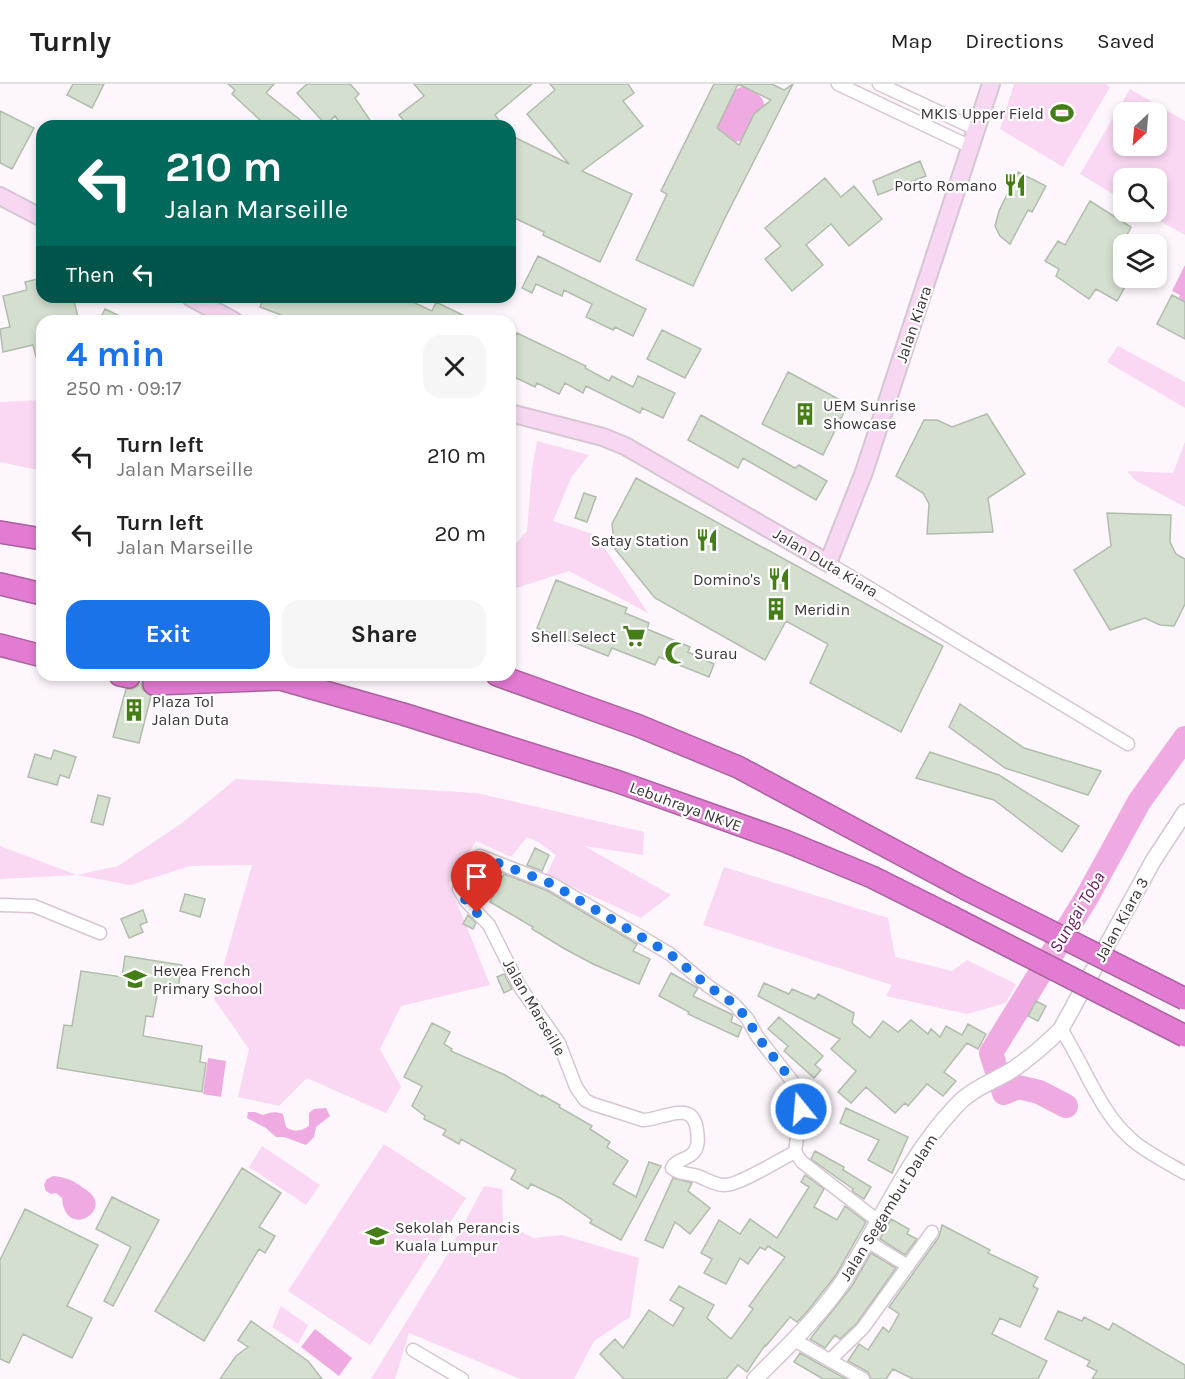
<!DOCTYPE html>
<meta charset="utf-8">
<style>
body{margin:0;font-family:Karla,sans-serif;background:#f6f6f6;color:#222;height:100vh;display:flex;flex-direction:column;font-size:22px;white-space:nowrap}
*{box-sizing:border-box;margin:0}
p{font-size:20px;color:#767676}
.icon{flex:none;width:33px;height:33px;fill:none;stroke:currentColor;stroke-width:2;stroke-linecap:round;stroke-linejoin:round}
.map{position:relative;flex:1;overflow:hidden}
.panel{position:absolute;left:36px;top:231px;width:480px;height:366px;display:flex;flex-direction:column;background:#fff;border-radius:18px;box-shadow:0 3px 9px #0003}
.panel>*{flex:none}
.guide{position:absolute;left:36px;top:36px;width:480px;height:183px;border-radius:18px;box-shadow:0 3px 9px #0003;background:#00695c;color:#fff;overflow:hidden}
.needle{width:39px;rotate:206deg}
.fabs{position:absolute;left:1113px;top:18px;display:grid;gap:12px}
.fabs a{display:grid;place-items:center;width:54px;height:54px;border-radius:12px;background:#fff;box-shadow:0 3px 9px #0003;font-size:30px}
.pin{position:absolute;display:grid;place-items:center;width:51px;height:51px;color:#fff;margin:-62px -26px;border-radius:50% 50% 50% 0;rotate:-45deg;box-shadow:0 0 6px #0007}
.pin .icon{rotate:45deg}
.me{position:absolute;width:66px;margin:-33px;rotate:343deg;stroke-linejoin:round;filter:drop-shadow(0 0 4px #0008)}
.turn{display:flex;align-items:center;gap:21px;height:126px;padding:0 30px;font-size:27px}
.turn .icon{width:78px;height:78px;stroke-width:2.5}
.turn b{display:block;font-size:42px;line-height:51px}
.then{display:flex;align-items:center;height:57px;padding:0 30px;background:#0003;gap:12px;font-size:22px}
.round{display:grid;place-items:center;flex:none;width:63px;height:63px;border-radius:18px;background:#f6f6f6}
.headline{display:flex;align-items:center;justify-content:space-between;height:102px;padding:0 30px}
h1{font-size:36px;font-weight:700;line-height:45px;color:#1a73e8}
.cta{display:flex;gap:12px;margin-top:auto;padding:12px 30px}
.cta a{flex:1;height:69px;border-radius:18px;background:#1a73e8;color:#fff;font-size:24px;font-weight:700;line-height:69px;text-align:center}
.cta a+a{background:#f6f6f6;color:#222}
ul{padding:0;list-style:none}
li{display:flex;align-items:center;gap:18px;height:78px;padding:0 30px}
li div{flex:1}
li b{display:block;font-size:22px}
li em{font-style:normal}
header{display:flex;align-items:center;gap:36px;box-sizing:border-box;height:84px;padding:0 30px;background:#fff;border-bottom:2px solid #e0e0e0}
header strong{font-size:28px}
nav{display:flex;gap:33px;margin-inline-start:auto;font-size:21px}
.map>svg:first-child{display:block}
.green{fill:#fad8f3;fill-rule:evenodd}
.water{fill:#efaae2}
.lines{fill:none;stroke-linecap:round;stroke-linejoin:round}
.river{stroke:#efaae2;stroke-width:24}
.building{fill:#d4dfcf;stroke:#b1bcac;stroke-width:1.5}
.minor-casing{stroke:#d6c6d3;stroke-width:15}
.tertiary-casing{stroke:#d6c6d3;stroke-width:18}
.secondary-casing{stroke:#d6c6d3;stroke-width:20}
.motorway-casing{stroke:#a9629d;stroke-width:24}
.minor{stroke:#fff;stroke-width:12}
.tertiary{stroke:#fff;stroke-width:15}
.secondary{stroke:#f7d7f2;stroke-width:16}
.motorway{stroke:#e37bd3;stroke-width:21}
.motorway-bridge-casing{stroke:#a9629d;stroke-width:24;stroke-linecap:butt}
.motorway-bridge{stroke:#e37bd3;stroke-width:21}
.route{stroke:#1a73e8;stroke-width:10;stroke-dasharray:0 18}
.labels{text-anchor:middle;stroke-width:4.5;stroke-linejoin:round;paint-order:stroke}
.poi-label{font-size:16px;fill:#3c353a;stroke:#fff;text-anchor:start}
.street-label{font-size:16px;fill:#3c353a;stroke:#fff}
.water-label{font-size:18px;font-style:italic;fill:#67195e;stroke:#fff}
</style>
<header>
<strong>Turnly</strong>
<nav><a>Map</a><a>Directions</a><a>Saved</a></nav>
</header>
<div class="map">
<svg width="1185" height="1295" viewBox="0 0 1185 1295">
<rect width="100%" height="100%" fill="#fdf6fc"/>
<path class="green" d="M1014,0H1106L1110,3L1063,83L1000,45Z
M1130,5L1185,37V151L1144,128H1156V94H1124L1123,116L1080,90ZM1124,28H1156V62H1124Z
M1118,262L1185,298V324L1107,278Z
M42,316V387L0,378V318Z
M537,357L589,371L572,392L553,437L596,451L648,529L569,487L510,506V466L527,447L532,385Z
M1185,358V423L1135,396L1127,387L1173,389Z
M236,695L477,709L644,748L643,771L584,762L671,811L641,834L546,791L556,771L538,758L527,753L511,773L476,757L449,799L490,901L401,922L380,965L401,1003L386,1029L307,994L279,1022L238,1013L249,965L214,915L252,781L190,782L130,801L77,791L0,795V762L77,791L118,782L182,739Z
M724,783L888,834L895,873L952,887L967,876L1016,900L1006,919L967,930L886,912L892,901L703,841Z
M384,1060L466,1114L370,1261L288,1207Z
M262,1062L320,1101L306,1121L249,1083Z
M484,1102L502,1105L503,1139L534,1154L562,1151L639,1174L630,1233L594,1257L574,1295H520L409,1249L395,1295H371L443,1178Z
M281,1222L308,1241L298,1260L272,1243Z"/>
<path class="water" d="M743,2C754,8 763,10 765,23C749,33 750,41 742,56L736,58L717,44L735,6Z
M1185,181V218L1179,214L1180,211L1172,207Z
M208,974L226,977L221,1013L203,1010Z
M326,1024L330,1032L316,1043L314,1053L306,1061L284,1053H276L266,1044L247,1034L248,1028H255L263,1031C271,1028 275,1027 283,1030L286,1043C295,1049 300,1047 309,1042V1029L314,1025Z
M53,1092C65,1093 74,1096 83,1104C87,1106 92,1110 94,1114C104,1132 65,1152 62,1114L56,1109L51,1110L46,1107L44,1101L47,1095Z
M315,1245L352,1274L339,1292L301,1263Z"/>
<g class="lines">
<path class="river" d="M1066,1022L1039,1008L1018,1003L1004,1009L991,969L1087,813L1139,718L1185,654"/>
</g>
<path class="building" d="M73,0H104L92,24L67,11Z
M228,0H274L266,9L308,42H255L260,36L232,10L235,6Z
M307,0H350L359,10L355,14L374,42H342L335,32L326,41L297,9Z
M414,0H532L495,31L503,42H408L399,31L424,12Z
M550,0H628L634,9L623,17L643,42L582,87L632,110L600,178L543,151L544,148L510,132V51L569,80L527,30L555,6Z
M714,0H738L717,44L739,61L754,30L771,16L738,0H772L784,6L793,0L724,136L693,202L636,176L667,110L661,107Z
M0,27L34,44L12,85L0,79Z
M920,77L926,92L878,111L873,97Z
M1018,88L1046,102L1032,128L1028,126L1010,160L1000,152L995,142L999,127Z
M825,94L841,113L854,102L882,135L849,162L831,140L806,161L823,181L792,207L765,175L781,162L765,144Z
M1090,117L1131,143L1124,157V194H1130L1117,217L1096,205L1089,215L1056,192L1059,185L1045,177L1058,157L1065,161Z
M538,172L646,225L633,252L615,243L613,246L586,233L592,220L564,206L562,212L536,200L532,209L522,204Z
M42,194V213H73L79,237H42V280H38L33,261L3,268L0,245L10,243L3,212L27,206L25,198Z
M1172,211L1185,218V255L1157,240Z
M264,213H402L432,227L436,218L475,237H297L260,223Z
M105,225L130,237H99Z
M662,246L701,265L685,294L647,275Z
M517,249L586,282L585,284L609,297L612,292L633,303L638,292L675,309L663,334L642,324L640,329L586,302L583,309L565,299L559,310L537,299L535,303L510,291V264Z
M788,288L848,320L823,371L762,340Z
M987,330L1025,390L988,414L993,448L927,450L929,420L923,409L896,392L924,336H937L952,343Z
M701,331L795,384L799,381L827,397L816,416L743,374L738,384L688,356Z
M636,394L943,562L901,648L810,599L828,560L786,537L765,576L655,514L615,465L614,457L612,440Z
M584,409L596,413L587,438L575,434Z
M1107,429L1171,431L1170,458L1176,470L1185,475V520L1174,542L1160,541L1145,534L1110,546L1074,486L1111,462Z
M556,496L627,524L625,529L649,539L647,545L690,563L688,568L714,580L709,593L659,573L655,581L612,564L608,572L537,544Z
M141,591H145L141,600L143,606L151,612L139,659L113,653L126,605H132L138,602Z
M960,620L1024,664L1101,687L1088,711L1005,684L949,643Z
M54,666L76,673L69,694L60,691L57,701L28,693L35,670L51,675Z
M930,668L999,691L1079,742L1062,768L994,716L916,694Z
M98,711L110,714L103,741L91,738Z
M535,764L549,771L542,787L527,781Z
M504,790L548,807L637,860L633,867L650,875L639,900L593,880L565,865L532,845L533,843L490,818Z
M185,810L205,815L200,833L180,827Z
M143,826L147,838L140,841L143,848L129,854L121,835Z
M468,831L476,839L473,845L463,840Z
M125,872L182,881L177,910L158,906L153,933L146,932L143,952L202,962L200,978L206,979L202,1008L57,984L64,941L72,942L81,887L122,893Z
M671,889L698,904L693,912L733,931L731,938L742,943L738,953L688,930L689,928L659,912Z
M504,890L512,905L504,909L497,893Z
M764,899L789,910L792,905L815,915L818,910L854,929L852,939L870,954L883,937L898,948L911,936L928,950L931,945L940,953L946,942L962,951L968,940L986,950L978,965L967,959L944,988L956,997L943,1012L927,1000L908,1022L905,1019L895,1029L866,1003L851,1019L838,1008L856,987L831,965L840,955L758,912Z
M1036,917L1046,922L1038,937L1028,932Z
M779,933L823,972L815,981L821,986L814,994L784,967L788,962L768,945Z
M432,939L450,948L444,960L452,965L451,967L505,991L542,1013V1011L560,1021L559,1023L592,1042L590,1045L610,1058L607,1063L628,1077L613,1100L636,1113L649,1078L661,1082L621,1156L590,1139L592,1136L560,1114L531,1100L528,1105L511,1095L516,1086L461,1055L459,1060L443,1051L446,1046L424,1035L425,1032L412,1022L422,1002L404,993Z
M846,1024L908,1053L892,1089L868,1076L879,1056L840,1039Z
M815,1067L844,1083L843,1086L871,1103L864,1115L852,1107L853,1105L811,1075Z
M242,1084L281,1109L259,1143L275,1152L265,1169L259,1165L204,1257L155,1227Z
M805,1091L824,1105L814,1123L837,1136L845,1122L866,1138L836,1191L806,1229L797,1238L790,1233L766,1262L765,1261L747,1288L738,1281L726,1295H624L600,1270L615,1255L623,1264L649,1226L673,1242L684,1224L670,1216L679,1202L714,1221L707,1234L731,1255L753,1225L749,1222L785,1173L768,1162L765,1166L760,1163L748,1180L740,1174L726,1200L704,1189L712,1175L701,1169L719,1136L740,1150L750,1135L777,1154L809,1103L801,1098Z
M673,1094L692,1099L688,1107L710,1124L690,1150L675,1138L663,1164L645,1156Z
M112,1113L159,1136L113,1222L104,1217L131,1163L96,1145Z
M25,1125L98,1161L67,1222L92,1234L72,1274L23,1250L9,1279L0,1275V1176Z
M891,1135L909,1145L907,1150L917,1155L905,1171L880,1155Z
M942,1141L990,1166L988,1169L1038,1193L1033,1202L1038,1205L1020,1243L1000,1234L992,1250L1047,1277L1038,1295H913L893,1285L886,1295H871L868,1288L848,1277L859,1260L868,1266L883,1243L889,1248L899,1230L889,1223L939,1153Z
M871,1169L896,1184L857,1239L840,1255L835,1251L825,1264L810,1255L852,1202Z
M1058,1227L1082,1237L1084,1233L1109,1246L1113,1239L1185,1281V1295H1092L1097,1287L1087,1282L1090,1277L1045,1255Z
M251,1237L308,1277L322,1295H220L236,1272L248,1263L238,1256Z
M800,1269L846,1295H823L794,1278Z"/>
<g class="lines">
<g class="minor-casing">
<path id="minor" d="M838,0L971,63
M879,0L976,45
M828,479L1128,660
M0,821L34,822L100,849
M1061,945C1085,982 1101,1033 1137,1060C1152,1071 1169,1080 1185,1089
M795,1068C781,1075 738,1102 724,1101C715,1101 706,1095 698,1092C689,1089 678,1090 672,1084C676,1075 688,1076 694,1068C699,1062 698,1053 697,1046C693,1014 662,1036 643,1036L593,1020L585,1016L576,1003L559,959L520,903L489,841L466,817L459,805L473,777L480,772L552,800L670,870L708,902L733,919L747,934L757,952L796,1002L801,1025L795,1068L802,1078L878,1137
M867,1157L908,1182
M794,1256L863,1295
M413,1266L462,1295
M830,1276L863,1244L932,1148"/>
</g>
<g class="tertiary-casing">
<path id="tertiary" d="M755,1295C786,1264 819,1233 844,1196C881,1138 907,1074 955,1023C972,1004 991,999 1012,986C1030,974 1046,960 1061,945L1153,777L1185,728"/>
</g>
<g class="secondary-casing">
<path id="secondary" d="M0,112L42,134
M190,213L234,237
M510,329L603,353L625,362L828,479L864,388L991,0"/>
</g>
<g class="motorway-casing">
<path id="motorway" d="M0,448L42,455
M0,500L42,510
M0,561L42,572
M120,591L129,593
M497,591L639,642L738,683L964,804
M154,600L280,595L403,630L616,697L785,757L872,793L950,832"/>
</g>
<use href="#minor" class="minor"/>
<use href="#tertiary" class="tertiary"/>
<use href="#secondary" class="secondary"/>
<use href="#motorway" class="motorway"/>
<g class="motorway-bridge-casing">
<path id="motorway-bridge" d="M964,804L1185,915
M950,832L1185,952"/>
</g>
<use href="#motorway-bridge" class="motorway-bridge"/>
</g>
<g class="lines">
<path class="route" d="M477,829L466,817L459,805L473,777L480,772L552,800L670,870L708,902L733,919L747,934L757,952L796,1002L801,1025"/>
</g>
<defs>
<g id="stadium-bare" transform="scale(1.8)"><path d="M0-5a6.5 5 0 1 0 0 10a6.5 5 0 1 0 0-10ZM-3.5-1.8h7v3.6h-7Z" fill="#457e17" stroke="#fff" stroke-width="2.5" paint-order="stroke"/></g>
<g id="restaurant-bare" transform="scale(1.8)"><path d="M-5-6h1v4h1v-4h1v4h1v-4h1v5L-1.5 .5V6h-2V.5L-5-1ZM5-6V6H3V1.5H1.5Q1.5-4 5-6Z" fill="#457e17" stroke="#fff" stroke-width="2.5" paint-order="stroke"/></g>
<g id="building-bare" transform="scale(1.8)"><path d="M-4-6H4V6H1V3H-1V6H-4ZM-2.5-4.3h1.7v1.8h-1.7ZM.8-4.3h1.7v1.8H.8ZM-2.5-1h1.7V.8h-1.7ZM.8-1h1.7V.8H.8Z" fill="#457e17" stroke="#fff" stroke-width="2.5" paint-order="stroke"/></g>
<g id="supermarket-bare" transform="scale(1.8)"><path d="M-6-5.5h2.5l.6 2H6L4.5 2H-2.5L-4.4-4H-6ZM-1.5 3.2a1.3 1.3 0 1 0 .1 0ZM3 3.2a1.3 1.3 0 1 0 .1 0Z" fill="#457e17" stroke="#fff" stroke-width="2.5" paint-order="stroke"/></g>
<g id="mosque-bare" transform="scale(1.8)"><path d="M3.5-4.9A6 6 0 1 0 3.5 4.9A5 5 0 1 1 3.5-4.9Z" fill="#457e17" stroke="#fff" stroke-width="2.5" paint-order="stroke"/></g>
<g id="school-bare" transform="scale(1.8)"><path d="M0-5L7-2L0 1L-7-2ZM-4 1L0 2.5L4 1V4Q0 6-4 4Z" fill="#457e17" stroke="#fff" stroke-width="2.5" paint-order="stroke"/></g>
</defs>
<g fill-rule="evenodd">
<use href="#stadium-bare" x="1062" y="29"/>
<use href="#restaurant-bare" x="1015" y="101"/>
<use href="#building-bare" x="805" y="330"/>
<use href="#restaurant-bare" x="707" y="456"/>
<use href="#restaurant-bare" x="779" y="495"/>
<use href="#building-bare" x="776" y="525"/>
<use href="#supermarket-bare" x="634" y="552"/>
<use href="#mosque-bare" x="676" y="569"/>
<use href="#building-bare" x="134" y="626"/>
<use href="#school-bare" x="135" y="895"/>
<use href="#school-bare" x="377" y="1152"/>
</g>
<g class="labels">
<g class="poi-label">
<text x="1044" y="35" text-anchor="end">MKIS Upper Field</text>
<text x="997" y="107" text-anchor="end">Porto Romano</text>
<text x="823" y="327">UEM Sunrise<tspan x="823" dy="18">Showcase</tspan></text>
<text x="689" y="462" text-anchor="end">Satay Station</text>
<text x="761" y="501" text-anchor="end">Domino's</text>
<text x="794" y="531">Meridin</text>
<text x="616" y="558" text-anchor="end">Shell Select</text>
<text x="694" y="575">Surau</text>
<text x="152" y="623">Plaza Tol<tspan x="152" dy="18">Jalan Duta</tspan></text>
<text x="153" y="892">Hevea French<tspan x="153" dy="18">Primary School</tspan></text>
<text x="395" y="1149">Sekolah Perancis<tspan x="395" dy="18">Kuala Lumpur</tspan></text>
</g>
<g class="street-label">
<text transform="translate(913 240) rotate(-71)" y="6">Jalan Kiara</text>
<text transform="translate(826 478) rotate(31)" y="6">Jalan Duta Kiara</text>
<text transform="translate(686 722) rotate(20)" y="6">Lebuhraya NKVE</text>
<text transform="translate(1121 835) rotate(-61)" y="6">Jalan Kiara 3</text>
<text transform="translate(535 923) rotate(60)" y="6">Jalan Marseille</text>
<text transform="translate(888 1123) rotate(-58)" y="6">Jalan Segambut Dalam</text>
</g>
<g class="water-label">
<text transform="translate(1077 828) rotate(-59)" y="6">Sungai Toba</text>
</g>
</g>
</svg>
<div class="fabs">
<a><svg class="needle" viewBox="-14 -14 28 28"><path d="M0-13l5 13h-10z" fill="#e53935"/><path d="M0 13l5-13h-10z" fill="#767676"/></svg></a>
<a><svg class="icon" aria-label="search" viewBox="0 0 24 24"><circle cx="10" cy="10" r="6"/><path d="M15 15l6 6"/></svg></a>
<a><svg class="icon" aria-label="layers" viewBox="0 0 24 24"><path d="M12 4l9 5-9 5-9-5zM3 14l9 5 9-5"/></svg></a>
</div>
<div class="pin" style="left:477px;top:829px;background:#d93025"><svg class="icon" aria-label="arrive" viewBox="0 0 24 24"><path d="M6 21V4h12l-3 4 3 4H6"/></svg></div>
<svg class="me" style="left:801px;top:1025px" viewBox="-20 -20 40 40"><circle r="17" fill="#1a73e8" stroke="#fff" stroke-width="3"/><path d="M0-11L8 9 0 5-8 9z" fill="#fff"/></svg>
<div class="guide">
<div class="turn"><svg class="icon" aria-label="left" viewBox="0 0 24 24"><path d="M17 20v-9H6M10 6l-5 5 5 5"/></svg><div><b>210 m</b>Jalan Marseille</div></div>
<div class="then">Then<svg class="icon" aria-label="left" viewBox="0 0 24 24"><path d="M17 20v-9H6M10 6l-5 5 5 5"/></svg></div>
</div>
<section class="panel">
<div class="headline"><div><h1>4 min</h1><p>250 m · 09:17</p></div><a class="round"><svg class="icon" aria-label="close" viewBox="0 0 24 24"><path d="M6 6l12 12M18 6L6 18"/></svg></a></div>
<ul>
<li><svg class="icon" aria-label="left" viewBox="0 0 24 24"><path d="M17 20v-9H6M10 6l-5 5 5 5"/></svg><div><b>Turn left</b><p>Jalan Marseille</p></div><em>210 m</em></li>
<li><svg class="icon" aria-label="left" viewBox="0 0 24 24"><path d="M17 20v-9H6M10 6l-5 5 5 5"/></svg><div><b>Turn left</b><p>Jalan Marseille</p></div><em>20 m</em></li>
</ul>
<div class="cta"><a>Exit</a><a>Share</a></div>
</section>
</div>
